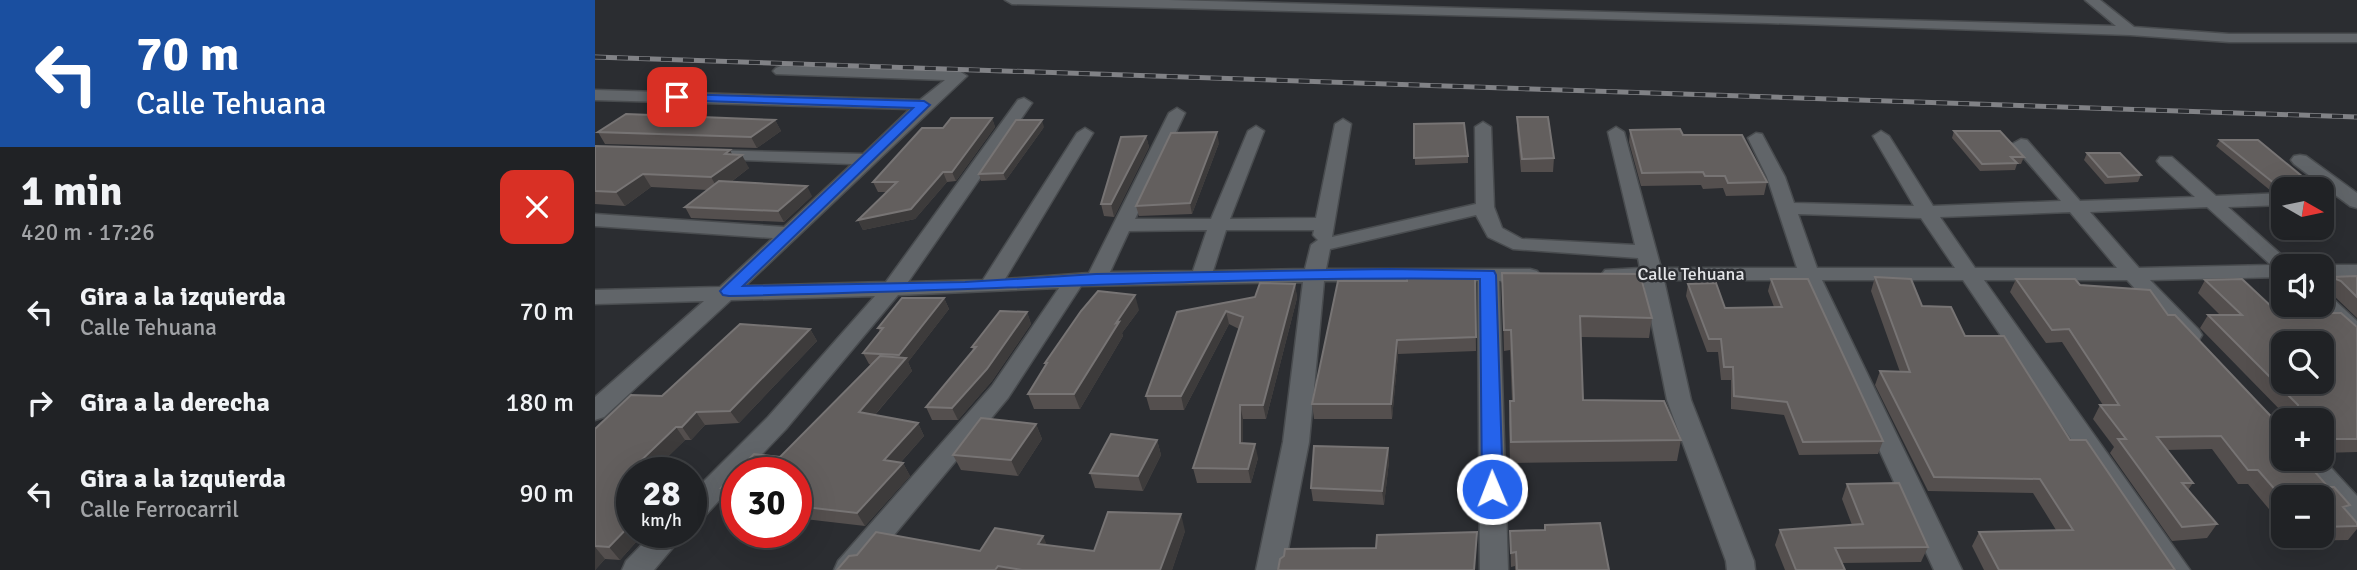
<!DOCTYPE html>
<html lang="es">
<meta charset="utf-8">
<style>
body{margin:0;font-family:Signika,sans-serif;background:#282a2d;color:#f1f3f6;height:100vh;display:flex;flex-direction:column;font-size:26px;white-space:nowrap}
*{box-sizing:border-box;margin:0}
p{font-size:23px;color:#a2a4a7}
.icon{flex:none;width:38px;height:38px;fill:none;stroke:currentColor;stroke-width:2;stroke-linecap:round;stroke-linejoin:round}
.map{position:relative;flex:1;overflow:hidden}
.panel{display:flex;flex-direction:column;background:#202225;width:595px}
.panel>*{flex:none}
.banner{background:#1a4fa0;color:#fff;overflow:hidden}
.needle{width:46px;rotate:99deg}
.tools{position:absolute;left:1676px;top:177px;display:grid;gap:14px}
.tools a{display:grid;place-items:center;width:63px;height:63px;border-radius:14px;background:#202225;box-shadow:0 7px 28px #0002,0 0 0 2px #3d3f42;font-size:35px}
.speed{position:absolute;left:21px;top:457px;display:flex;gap:14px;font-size:35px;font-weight:700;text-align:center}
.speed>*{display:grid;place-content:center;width:91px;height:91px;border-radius:50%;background:#202225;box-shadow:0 7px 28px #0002,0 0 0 2px #3d3f42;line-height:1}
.speed small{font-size:18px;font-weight:400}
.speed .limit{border:10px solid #d22;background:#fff;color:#111}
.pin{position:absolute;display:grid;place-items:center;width:60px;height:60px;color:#fff;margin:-30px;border-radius:14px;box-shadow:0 4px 10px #0006}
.me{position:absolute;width:77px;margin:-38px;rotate:359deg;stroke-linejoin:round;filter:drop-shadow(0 0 5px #0008)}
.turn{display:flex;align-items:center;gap:24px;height:147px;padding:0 21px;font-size:32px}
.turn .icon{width:91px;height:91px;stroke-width:2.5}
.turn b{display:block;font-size:49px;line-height:60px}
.round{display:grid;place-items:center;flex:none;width:74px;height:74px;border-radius:14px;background:#282a2d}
.summary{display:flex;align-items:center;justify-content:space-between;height:119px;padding:0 21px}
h1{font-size:42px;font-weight:700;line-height:52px}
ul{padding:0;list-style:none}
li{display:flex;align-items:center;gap:21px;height:91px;padding:0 21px}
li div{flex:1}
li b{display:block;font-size:26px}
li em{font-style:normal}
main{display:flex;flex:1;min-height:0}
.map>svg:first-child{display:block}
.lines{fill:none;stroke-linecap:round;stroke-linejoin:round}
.minor-casing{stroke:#494c4f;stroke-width:3}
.minor{fill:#616569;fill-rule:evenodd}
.rail-casing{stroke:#818286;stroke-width:5}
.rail{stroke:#2b2d31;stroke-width:3.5;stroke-dasharray:11;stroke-linecap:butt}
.wall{fill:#544f4e}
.shaded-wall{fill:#3d3b3b}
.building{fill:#635f5e;stroke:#777474;stroke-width:2;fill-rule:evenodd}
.route{fill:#2563eb;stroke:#184099;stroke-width:2}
.labels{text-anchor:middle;stroke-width:5;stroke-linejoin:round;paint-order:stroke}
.street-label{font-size:18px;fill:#e3e4e7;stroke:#2b2d31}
</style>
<main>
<section class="panel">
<div class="banner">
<div class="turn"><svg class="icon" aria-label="left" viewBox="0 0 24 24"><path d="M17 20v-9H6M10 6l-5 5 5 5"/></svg><div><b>70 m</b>Calle Tehuana</div></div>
</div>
<div class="summary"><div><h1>1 min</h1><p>420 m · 17:26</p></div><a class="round" style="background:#d93025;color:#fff"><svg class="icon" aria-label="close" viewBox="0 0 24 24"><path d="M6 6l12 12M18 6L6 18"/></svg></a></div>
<ul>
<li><svg class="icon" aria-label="left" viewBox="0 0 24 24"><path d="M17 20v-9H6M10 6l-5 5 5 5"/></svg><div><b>Gira a la izquierda</b><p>Calle Tehuana</p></div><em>70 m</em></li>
<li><svg class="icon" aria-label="right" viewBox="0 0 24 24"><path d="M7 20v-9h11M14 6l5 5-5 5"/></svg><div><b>Gira a la derecha</b></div><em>180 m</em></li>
<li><svg class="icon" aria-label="left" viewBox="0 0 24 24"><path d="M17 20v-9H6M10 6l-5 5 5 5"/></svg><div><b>Gira a la izquierda</b><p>Calle Ferrocarril</p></div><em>90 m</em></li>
</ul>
</section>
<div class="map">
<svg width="1762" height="570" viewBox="0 0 1762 570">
<rect width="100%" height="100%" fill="#2b2d31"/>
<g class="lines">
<g class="minor-casing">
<path id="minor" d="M410,0H574L1521,26L1490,0H1505L1539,27L1634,34H1762V42H1634L1535,35L1172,23L417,4Z
M186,66L364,71L372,76L150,286L291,282L423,100L429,98L437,103L313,282L388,280L482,133L490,128L498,133L410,279L494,273L574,113L582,108L590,113L540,219H616L653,131L661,126L669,131L635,219L721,218L740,124L748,119L756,124L737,237L881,204L880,127L888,122L896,127L899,207L907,228L927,239L1040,245L1013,132L1021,127L1029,132L1066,268H1202L1172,177L1153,138L1161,133L1167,134L1190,177L1199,203L1319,206L1278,136L1286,131L1294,136L1338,206L1466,201L1417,144L1426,139L1432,140L1485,201L1600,197L1565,165L1562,161L1565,157H1577L1621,196L1689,193V205L1633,207L1699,266H1689V277L1555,280L1604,330L1607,335L1604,340L1596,342L1588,340L1532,280H1389L1595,570H1565L1368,280H1227L1367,570H1339L1207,280H1069L1096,400L1159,561L1160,570H1132L1131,561L1072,400L1048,280L1010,278L1007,274L1010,270L1045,268L1043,258L918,249L893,237L881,215L735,249L731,269H935L942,271L945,275L942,279L904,281L913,570H885L883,281H729L714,442L689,570H661L688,442L708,282L486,286L413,398L270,570H239L243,561L397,386L464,288L303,295L191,429L150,472H142V481L106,520L96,523V494L173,417L280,296L136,300L9,417L0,420V397L109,301L0,304V290L125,287L178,238L0,226V214L189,227L257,164L118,159L112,158L109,154L112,150L268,154L315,109L0,100V90L325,100L350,80L181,74L178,71L181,68ZM1612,207L1676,265L1544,268L1495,212ZM1475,212L1522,268H1380L1345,217ZM1203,214L1326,218L1360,268H1222ZM612,230L598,271L515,272L534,231ZM631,230H719L718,235L723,240L716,245L710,269L618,271Z
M1705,155L1711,156L1762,193V208L1755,206L1699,164L1696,160L1699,156Z
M1727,265H1762V277H1727V266H1722Z
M1727,294L1735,296L1762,321V340L1754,338L1719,306L1727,304Z
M1699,458H1727L1762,496V525L1752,522Z
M59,532H91L59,570H27L31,561Z"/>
</g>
<use href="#minor" class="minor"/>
<g class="rail-casing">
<path id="rail" d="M0,57L1762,117"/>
</g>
<use href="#rail" class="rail"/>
</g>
<path class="wall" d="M922,117L959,158L958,172H926L922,130Z
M397,118L400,127L361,181L352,182L320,219L268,230L263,220L292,192H283L278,182L348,128Z
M180,120L186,131L162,148L10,144L3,132Z
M819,124L873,156V163L820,165Z
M449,127L411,180L386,181L384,174Z
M1035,130L1088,135L1172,182L1169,195L1131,196L1128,188L1108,189L1106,185L1046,186L1034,142Z
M1359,131L1429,157L1426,164H1422L1420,170L1385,171L1357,138Z
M551,136L554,147L519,217L509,216L506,204Z
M1625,140L1714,182L1710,189H1689V190L1676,191L1621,146Z
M624,143L597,214L544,216L541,206Z
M0,146L137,154L154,168L136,182L217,196L189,222L96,218L90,207L113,190L56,187L30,206L0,204Z
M1492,153L1546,175L1543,182L1510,184L1489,160Z
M907,273L1057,318L1054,338L986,337L988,400L1086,440L1082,461L915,463L914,422L915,401H917L915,350L909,351Z
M1762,276V318L1737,294L1727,290L1736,277Z
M1280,277L1327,306L1370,336L1475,440L1580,570H1389L1377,546L1384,532L1461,530L1438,493L1333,491L1280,385L1285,371L1305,372L1276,291Z
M880,278L881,351L803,354L797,419H719L717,404L812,281Z
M1176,279L1288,441L1283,454L1204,455L1189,415L1136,409V380H1126L1123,352H1112L1091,296L1093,284L1130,308L1179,307L1173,291Z
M1421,279L1485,285L1573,315L1689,458L1750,510L1762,523V529L1753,540L1700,541L1696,536H1727V497H1689V527L1653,484H1643L1617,449L1572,450L1598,483L1593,490L1622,524L1612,538L1577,541L1515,453L1519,447L1498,419L1505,405H1508L1467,342L1451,343L1415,292Z
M1610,280L1688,313L1762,327V452L1727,453V420H1693V418L1605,328L1613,315H1625L1603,293Z
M700,284L702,298L671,419H648V443L663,458L656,483H602L598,468L644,329L634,324L589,410H555L551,396L582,312L660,297Z
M307,298H349L354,309L313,362L317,371L280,415L323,423L329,436L306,462L308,463L315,476L270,526L201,518V472H142V502L136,501L126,488L159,454L185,457L276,365L274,364L268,353L285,332L283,328Z
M544,310L527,333L528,336L485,409H439L433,394L451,365L450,363Z
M432,312L436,324L397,381L363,420H337L331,407L378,350L377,347Z
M215,329L222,341L144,423L110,425L96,440H90L57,472L37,532H50L25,560L10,559L0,570V429L67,396Z
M441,424L447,439L423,476L366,470L358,455Z
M562,440L566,455L548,491L500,488L495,473Z
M793,448L794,461L789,505L718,501L716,488Z
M1252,484L1333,547L1326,562L1247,563L1250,570H1190L1180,545L1185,530L1257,525L1247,499Z
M590,531L577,570H242L385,551L448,536L451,545L499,551Z
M915,531L1014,570H920V566L916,567Z"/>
<path class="shaded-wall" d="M397,118L400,127L361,181L357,172Z
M180,120L186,131L162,148L156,137Z
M447,120L449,127L411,180L408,173Z
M622,132L624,143L597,214L595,203Z
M551,136L554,147L519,217L516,204Z
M135,150L140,160L147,155L154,168L124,191L116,177L130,154Z
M348,172L352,182L320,219L268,230L263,220Z
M48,174L56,187L30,206L21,192Z
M212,186L217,196L189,222L183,211Z
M700,284L702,298L671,419L668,405Z
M540,295L544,310L527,333L528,336L485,409L479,394L521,323Z
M349,298L354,309L313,362L317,371L271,425L264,412L307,362L304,355Z
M631,311L634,324L589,410L586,396Z
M432,312L436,324L397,381L363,420L357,408Z
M215,329L222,341L144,423L135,411Z
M802,340L803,354L797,419L796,404Z
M645,405L648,419V458L645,443Z
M101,412L110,425L96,440L87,427Z
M323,423L329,436L296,473L289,460Z
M441,424L447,439L423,476L416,460Z
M81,427L90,440L57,472L35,471Z
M562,440L566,455L548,491L543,476Z
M660,444L663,458L656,483L653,469Z
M793,448L794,461L789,505L787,491Z
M308,463L315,476L270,526L262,513Z
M586,514L590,531L577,570H565Z
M37,523V532H50L25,560L14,547Z
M448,536L455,552L443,544Z
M0,547L10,559L0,570Z"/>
<path class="building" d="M31,114L180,120L156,137L3,132Z
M922,117H953L959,158L927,159Z
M356,118H397L357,172H348L316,209L263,220L302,182H278L327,128H348Z
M421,120H447L408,173L384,174Z
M869,123L873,156L819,158V124Z
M1085,129L1088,135H1147L1172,182L1133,183L1130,176H1110L1108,172L1047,173L1035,130Z
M1359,131H1405L1429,157H1416L1422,163L1387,164Z
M622,132L595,203L541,206L576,133Z
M551,136L516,204H506L526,137Z
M1625,140H1663L1714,182L1680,184Z
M0,146L135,150L130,154L147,155L116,177L48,174L21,192L0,191Z
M1492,153H1525L1546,175L1513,177Z
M124,181L212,186L183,211L90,207Z
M907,273L1045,274L1057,318L985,316L988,400L1069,401L1086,440L916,442L915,401H919L916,330H909Z
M873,276V278H880L881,337L802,340L796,404H717L743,281H812V278Z
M1762,276V297L1746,281L1736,277Z
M1280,277L1316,279L1327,306L1356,307L1370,336H1409L1475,440H1491L1580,570H1404L1384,532L1478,530L1445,479L1339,477L1285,371L1315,372Z
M1176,279H1213L1288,441L1208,442L1192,402L1139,396L1138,367H1129L1126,339H1114L1093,284L1121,283L1130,308L1187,307Z
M1421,279H1480L1485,285L1555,290L1573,315H1580L1689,430V458H1708L1733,487H1739L1755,505L1748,507L1762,523V526L1727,527V497H1689V500L1663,470H1653L1626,436L1562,437L1598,483H1587L1622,524L1587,527L1523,439H1531L1505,405H1524L1474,329L1457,330Z
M1647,279L1679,309L1688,313H1746L1762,327V439H1727V420H1702L1703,405L1613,315H1647L1610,280ZM1689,343H1727V382H1689Z
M665,283L700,284L668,405H645V443L660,444L653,469L598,468L648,317L631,311L586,396H551L582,312L660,297Z
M503,291L540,295L521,323L524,322L479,394H433L452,363H450L486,311Z
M307,298H349L304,355L268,353L288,328H283Z
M405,311L432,312L392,369L357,408L331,407L381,347H377Z
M145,324L215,329L135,411L101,412L87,427H81L35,471L58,472H37V523L14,547L0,546V429L36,395L67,396Z
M285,356L311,358L264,412L323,423L289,460L308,463L262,513L201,506V472H142V490L126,488L159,454L185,457Z
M386,418L441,424L416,460L358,455Z
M516,434L562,440L543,476L495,473Z
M719,446L793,448L787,491L716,488Z
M1304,483L1333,547L1240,548L1250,570H1201L1185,530L1268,524L1252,484Z
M513,512L586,514L565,570H427L403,566L400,570H242L254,556L262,555L281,532L385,551L400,528L448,536L443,544L499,551Z
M1005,523L1014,570H922L921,552L916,553L915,531L950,530V525Z
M882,532L879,570H683L685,559L689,556L690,549L781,548L782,535Z"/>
<path class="route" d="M82,94L329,101L335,105L148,286L370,282L501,274L795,269L899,271L901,275L908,489L905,495L897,497L890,495L887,489L885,279C634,276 384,291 134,296L128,295L125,291L128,288L318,108L78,100L76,97Z"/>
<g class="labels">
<g class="street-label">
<text x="1096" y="280">Calle Tehuana</text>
</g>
</g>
</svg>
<div class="tools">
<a><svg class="needle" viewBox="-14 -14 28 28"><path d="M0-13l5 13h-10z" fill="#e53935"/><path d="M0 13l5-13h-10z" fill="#a2a4a7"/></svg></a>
<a><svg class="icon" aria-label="sound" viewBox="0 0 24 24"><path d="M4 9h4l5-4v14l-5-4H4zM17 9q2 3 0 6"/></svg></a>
<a><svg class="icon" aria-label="search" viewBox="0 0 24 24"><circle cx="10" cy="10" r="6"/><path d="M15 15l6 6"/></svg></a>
<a>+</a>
<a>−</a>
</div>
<div class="speed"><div>28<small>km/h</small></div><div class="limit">30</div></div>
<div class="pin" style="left:82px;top:97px;background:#d93025"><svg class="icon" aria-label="arrive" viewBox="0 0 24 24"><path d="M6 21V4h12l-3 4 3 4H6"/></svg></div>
<svg class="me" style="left:897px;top:489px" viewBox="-20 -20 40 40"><circle r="17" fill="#2563eb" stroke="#fff" stroke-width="3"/><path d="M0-11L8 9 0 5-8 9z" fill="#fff"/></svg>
</div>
</main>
